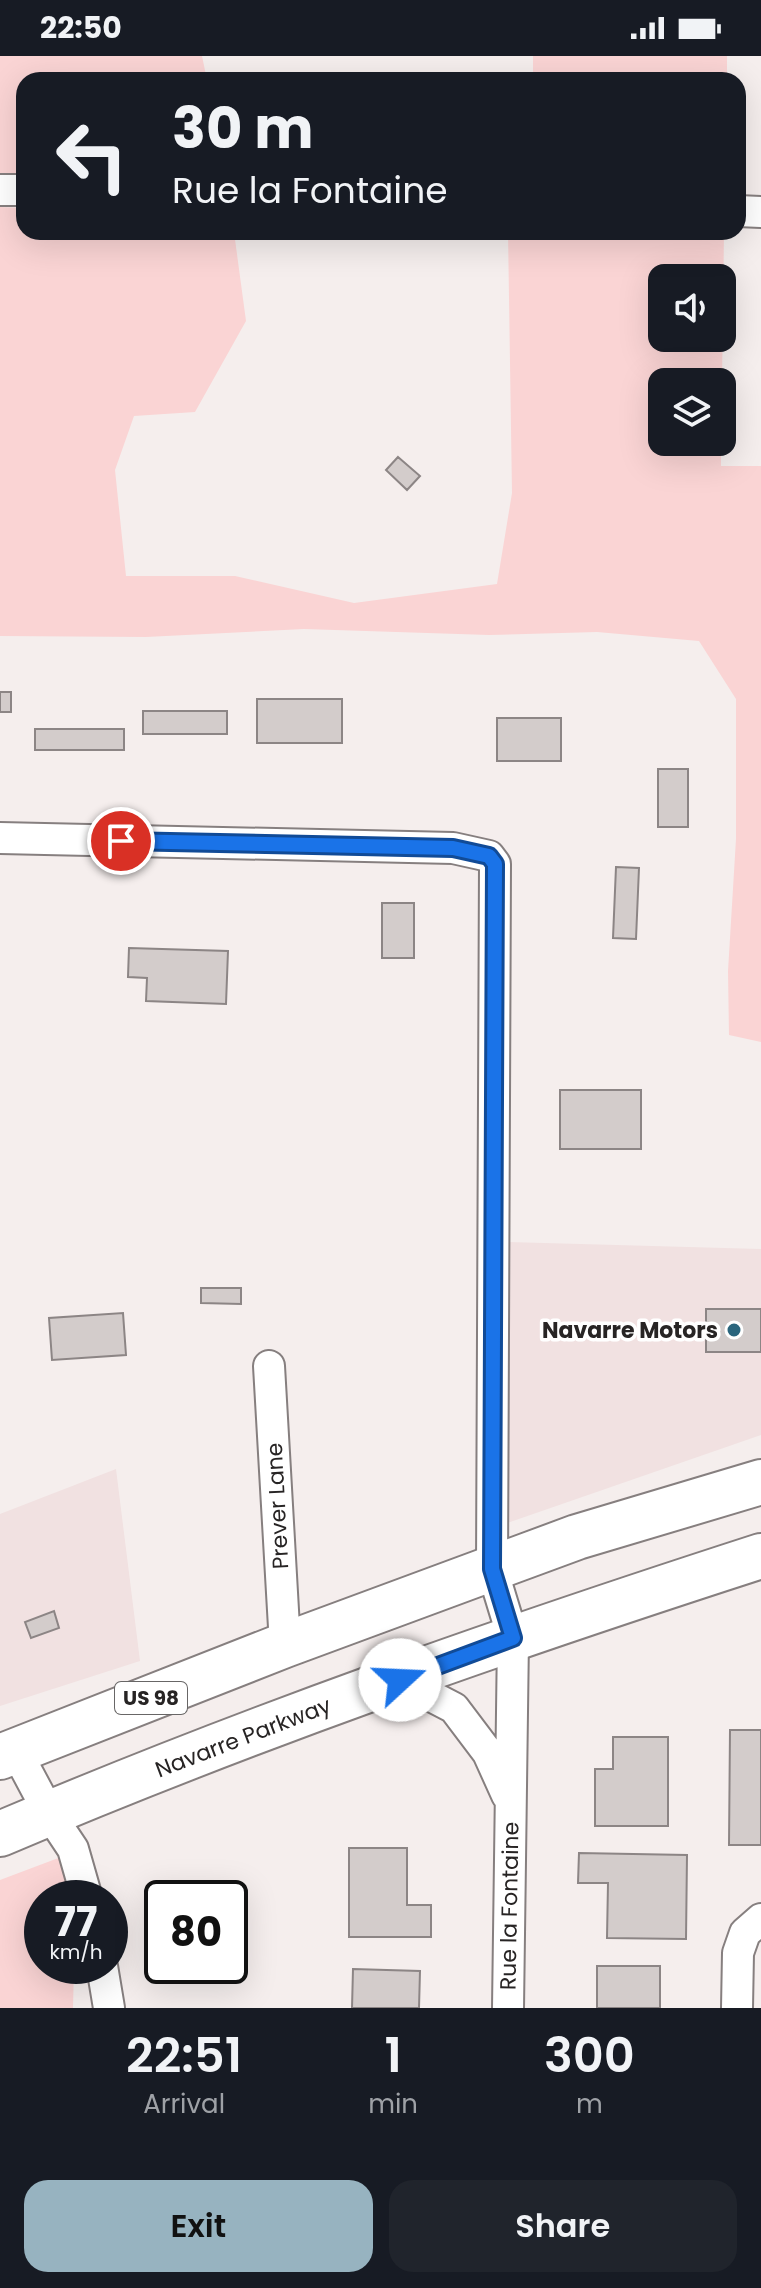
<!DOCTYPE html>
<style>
body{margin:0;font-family:Poppins,sans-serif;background:#20242c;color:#f1f3f6;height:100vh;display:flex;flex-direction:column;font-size:30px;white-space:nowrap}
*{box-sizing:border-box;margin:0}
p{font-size:26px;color:#9ea1a6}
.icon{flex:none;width:44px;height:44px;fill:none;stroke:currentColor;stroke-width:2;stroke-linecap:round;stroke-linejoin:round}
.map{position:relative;height:1952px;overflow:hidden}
.drawer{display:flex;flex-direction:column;background:#171b24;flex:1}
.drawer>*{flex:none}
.top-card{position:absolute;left:16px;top:16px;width:730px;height:168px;border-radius:24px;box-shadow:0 8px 32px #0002;background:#171b24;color:#f1f3f6;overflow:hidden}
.fabs{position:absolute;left:648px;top:208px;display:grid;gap:16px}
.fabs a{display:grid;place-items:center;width:88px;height:88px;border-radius:16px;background:#171b24;box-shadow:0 8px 32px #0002;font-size:40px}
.speed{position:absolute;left:24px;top:1824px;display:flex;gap:16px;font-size:40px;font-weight:700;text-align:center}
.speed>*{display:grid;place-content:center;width:104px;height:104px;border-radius:50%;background:#171b24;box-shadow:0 8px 32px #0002;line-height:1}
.speed small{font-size:20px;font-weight:400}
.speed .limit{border:4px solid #111;border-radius:12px;background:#fff;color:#111}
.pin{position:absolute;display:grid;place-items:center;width:68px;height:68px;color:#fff;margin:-34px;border:4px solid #fff;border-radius:50%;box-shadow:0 2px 8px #0007}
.me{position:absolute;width:88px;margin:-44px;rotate:70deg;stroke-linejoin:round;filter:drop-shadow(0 0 6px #0008)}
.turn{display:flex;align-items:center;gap:28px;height:168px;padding:0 24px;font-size:36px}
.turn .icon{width:104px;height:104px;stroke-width:2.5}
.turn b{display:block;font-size:56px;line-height:68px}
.eta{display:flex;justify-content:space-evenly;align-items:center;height:136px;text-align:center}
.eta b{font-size:48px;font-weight:600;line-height:56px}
.primary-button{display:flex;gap:16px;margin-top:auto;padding:16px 24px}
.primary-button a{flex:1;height:92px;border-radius:24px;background:#97b3c0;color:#111;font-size:32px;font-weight:600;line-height:92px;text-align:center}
.primary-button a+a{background:#20242c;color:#f1f3f6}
.status{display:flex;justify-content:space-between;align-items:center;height:56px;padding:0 40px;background:#171b24;direction:ltr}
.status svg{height:22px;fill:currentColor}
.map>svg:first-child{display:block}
.built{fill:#f1e1e1}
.green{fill:#fad4d4;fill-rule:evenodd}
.building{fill:#d3cccb;stroke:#8c8585;stroke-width:2}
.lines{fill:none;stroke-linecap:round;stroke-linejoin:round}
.minor-casing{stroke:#867f7f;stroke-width:34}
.trunk-casing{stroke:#867f7f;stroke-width:48}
.minor{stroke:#fff;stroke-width:30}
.trunk{stroke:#fff;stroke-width:44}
.route-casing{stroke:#114b97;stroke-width:20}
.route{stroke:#1a73e8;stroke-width:14}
.poi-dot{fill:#2a657d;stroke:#fff;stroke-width:3}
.labels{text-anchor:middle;stroke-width:7;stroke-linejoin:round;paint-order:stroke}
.shield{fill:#fff;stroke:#686666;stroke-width:2}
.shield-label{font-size:20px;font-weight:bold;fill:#272424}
.poi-label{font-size:22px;font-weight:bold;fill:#272424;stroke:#fff;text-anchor:end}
.street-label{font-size:22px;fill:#272424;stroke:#fff}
</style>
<div class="status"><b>22:50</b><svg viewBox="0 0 49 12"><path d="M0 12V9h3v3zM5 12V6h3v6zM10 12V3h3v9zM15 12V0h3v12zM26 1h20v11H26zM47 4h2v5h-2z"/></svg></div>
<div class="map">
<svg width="761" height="1952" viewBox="0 0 761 1952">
<rect width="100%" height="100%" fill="#f5eeed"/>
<path class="built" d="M508,1186L761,1193V1379L507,1467Z
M116,1413L140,1605L0,1650V1458Z"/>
<path class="green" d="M0,0H202L207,24H24V118L0,117Z
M533,0H727V24H533Z
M0,151L24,152V176H234L246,265L195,356L134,360L115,414L126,520H235L354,547L497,528L512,437L508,176H724L722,326H662V386H721V410H761V986L729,979L728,915L736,783V643L699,585L597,576L489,579L304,573L146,581L0,580ZM662,222H722V282H662Z
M61,1801L71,1842H42V1910H74L73,1952H0V1824Z"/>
<path class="building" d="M398,401L420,420L407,434L386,414Z
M0,636H11V656H0Z
M257,643H342V687H257Z
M143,655H227V678H143Z
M497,662H561V705H497Z
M35,673H124V694H35Z
M658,713H688V771H658Z
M616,811L639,812L636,883L613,882Z
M382,847H414V902H382Z
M129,892L228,895L226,948L146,945L147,922L128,921Z
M560,1034H641V1093H560Z
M201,1232H241V1248L201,1247Z
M706,1253H761V1296H706Z
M123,1257L126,1299L52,1304L49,1262Z
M54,1555L59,1572L31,1582L25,1566Z
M730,1674H761V1789H729Z
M613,1681H668V1770H595V1713H613Z
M349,1792H407V1849H431V1881H349Z
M579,1797L687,1799L686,1883L607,1882L608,1827H578Z
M597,1910H660V1952H597Z
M353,1913L420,1915L419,1952H352Z"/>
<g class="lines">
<g class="minor-casing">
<path id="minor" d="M0,134H24
M738,155L761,156
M0,782L453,792L489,800L495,808L492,1513L513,1582L508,1952
M269,1310L285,1589
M400,1624L454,1652L488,1697L507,1739
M16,1695L49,1757L73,1793L87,1842
M102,1910L109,1952
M737,1952L738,1897L745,1877L761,1863"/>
</g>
<g class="trunk-casing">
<path id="trunk" d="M0,1701L285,1589L577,1481L761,1426
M0,1778C249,1672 504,1583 761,1500"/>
</g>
<use href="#minor" class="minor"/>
<use href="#trunk" class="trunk"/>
</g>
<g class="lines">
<g class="route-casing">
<path id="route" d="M121,785L453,792L489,800L495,808L492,1513L513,1582L400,1624"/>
</g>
<use href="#route" class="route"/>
</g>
<circle class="poi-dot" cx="734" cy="1274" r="8"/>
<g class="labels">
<rect class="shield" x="115" y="1626" width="72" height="32" rx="6"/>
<g class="shield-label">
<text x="151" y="1649">US 98</text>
</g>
<g class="poi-label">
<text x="718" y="1282">Navarre Motors</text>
</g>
<g class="street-label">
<text transform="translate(277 1450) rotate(-93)" y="8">Prever Lane</text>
<text transform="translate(243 1681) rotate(-21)" y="8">Navarre Parkway</text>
<text transform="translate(509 1850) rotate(-89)" y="8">Rue la Fontaine</text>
</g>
</g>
</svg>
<div class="fabs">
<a><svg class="icon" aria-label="sound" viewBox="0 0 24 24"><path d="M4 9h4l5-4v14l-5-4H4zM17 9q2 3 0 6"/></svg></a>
<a><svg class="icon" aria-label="layers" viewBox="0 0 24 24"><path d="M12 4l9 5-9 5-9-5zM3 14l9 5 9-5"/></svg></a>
</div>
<div class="speed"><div>77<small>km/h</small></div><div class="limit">80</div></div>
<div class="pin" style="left:121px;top:785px;background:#d93025"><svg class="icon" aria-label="arrive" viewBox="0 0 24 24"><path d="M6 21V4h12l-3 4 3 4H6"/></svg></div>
<svg class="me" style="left:400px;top:1624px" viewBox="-20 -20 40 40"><circle r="19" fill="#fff"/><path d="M0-13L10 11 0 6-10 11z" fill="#1a73e8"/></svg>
<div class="top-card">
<div class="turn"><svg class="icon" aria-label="left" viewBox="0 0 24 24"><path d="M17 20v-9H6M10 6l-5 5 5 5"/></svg><div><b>30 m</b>Rue la Fontaine</div></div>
</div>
</div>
<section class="drawer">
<div class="eta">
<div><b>22:51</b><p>Arrival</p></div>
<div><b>1</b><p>min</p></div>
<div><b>300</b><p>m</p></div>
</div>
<div class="primary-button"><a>Exit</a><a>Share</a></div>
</section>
